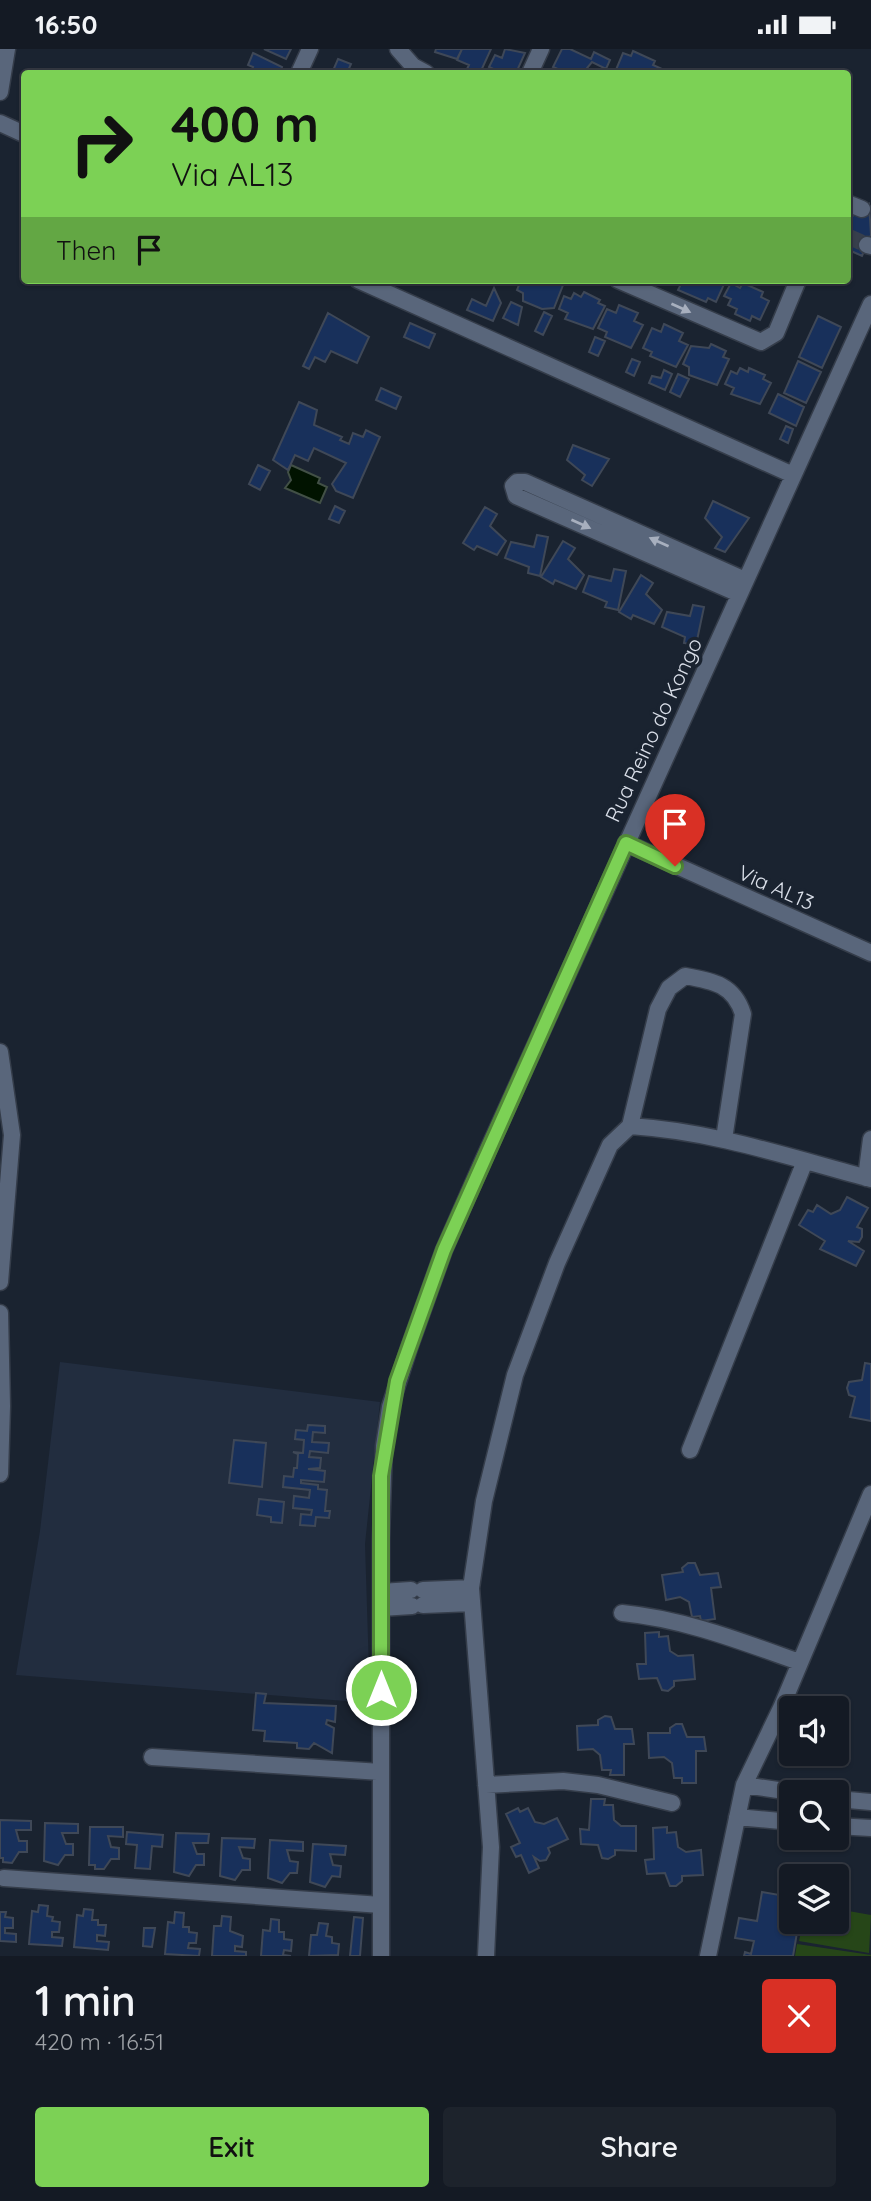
<!DOCTYPE html>
<meta charset="utf-8">
<style>
body{margin:0;font-family:Quicksand,sans-serif;background:#1d232c;color:#f1f3f6;height:100vh;display:flex;flex-direction:column;font-size:26px;white-space:nowrap}
*{box-sizing:border-box;margin:0}
p{font-size:23px;color:#9da1a6}
.icon{flex:none;width:38px;height:38px;fill:none;stroke:currentColor;stroke-width:2;stroke-linecap:round;stroke-linejoin:round}
.map{position:relative;height:1907px;overflow:hidden}
.panel{display:flex;flex-direction:column;background:#141a24;flex:1}
.panel>*{flex:none}
.top-card{position:absolute;left:21px;top:21px;width:830px;height:214px;border-radius:7px;box-shadow:0 2px 5px #0004,0 0 0 2px #333841;background:#7cd155;color:#111;overflow:hidden}
.fabs{position:absolute;left:779px;top:1647px;display:grid;gap:14px}
.fabs a{display:grid;place-items:center;width:70px;height:70px;border-radius:7px;background:#141a24;box-shadow:0 2px 5px #0004,0 0 0 2px #333841;font-size:35px}
.pin{position:absolute;display:grid;place-items:center;width:60px;height:60px;color:#fff;margin:-72px -30px;border-radius:50% 50% 50% 0;rotate:-45deg;box-shadow:0 0 7px #0007}
.pin .icon{rotate:45deg}
.me{position:absolute;width:77px;margin:-38px;rotate:0deg;stroke-linejoin:round;filter:drop-shadow(0 0 5px #0008)}
.turn{display:flex;align-items:center;gap:24px;height:147px;padding:0 35px;font-size:32px}
.turn .icon{width:91px;height:91px;stroke-width:2.5}
.turn b{display:block;font-size:49px;line-height:60px}
.then{display:flex;align-items:center;height:66px;padding:0 35px;background:#0003;gap:14px;font-size:26px}
.round{display:grid;place-items:center;flex:none;width:74px;height:74px;border-radius:7px;background:#1d232c}
.headline{display:flex;align-items:center;justify-content:space-between;height:119px;padding:0 35px}
h1{font-size:42px;font-weight:600;line-height:52px}
.primary-button{display:flex;gap:14px;margin-top:auto;padding:14px 35px}
.primary-button a{flex:1;height:80px;border-radius:7px;background:#7cd155;color:#111;font-size:28px;font-weight:600;line-height:80px;text-align:center}
.primary-button a+a{background:#1d232c;color:#f1f3f6}
.status{display:flex;justify-content:space-between;align-items:center;height:49px;padding:0 35px;background:#141a24;direction:ltr}
.status svg{height:19px;fill:currentColor}
.map>svg:first-child{display:block}
.built{fill:#222d3f}
.green{fill:#264618}
.water{fill:#011300;stroke:#425046;stroke-width:2}
.building{fill:#18305b;stroke:#3f4857;stroke-width:2}
.lines{fill:none;stroke-linecap:round;stroke-linejoin:round}
.minor-tunnel{stroke:#373f4c;stroke-width:16;stroke-dasharray:16 8;stroke-linecap:butt}
.minor-casing{stroke:#353d4a;stroke-width:19}
.minor{stroke:#59667b;stroke-width:16}
.oneway{fill:#a7afbe}
.route-casing{stroke:#518837;stroke-width:18}
.route{stroke:#7cd155;stroke-width:12}
.labels{text-anchor:middle;stroke-width:7;stroke-linejoin:round;paint-order:stroke}
.street-label{font-size:21px;fill:#dbe0ea;stroke:#1a2330}
</style>
<div class="status"><b>16:50</b><svg viewBox="0 0 49 12"><path d="M0 12V9h3v3zM5 12V6h3v6zM10 12V3h3v9zM15 12V0h3v12zM26 1h20v11H26zM47 4h2v5h-2z"/></svg></div>
<div class="map">
<svg width="871" height="1907" viewBox="0 0 871 1907">
<rect width="100%" height="100%" fill="#1a2330"/>
<path class="built" d="M60,1313L380,1353L365,1495L370,1654L16,1626L40,1482Z"/>
<path class="green" d="M837,1860L871,1866L869,1904L799,1892L803,1873L836,1872Z
M797,1895L871,1906V1907H795Z"/>
<path class="water" d="M291,416L320,429L318,434L327,438L320,454L285,439L291,431L288,423Z"/>
<path class="building" d="M264,0H291L286,10Z
M436,0H462L457,10L435,3Z
M462,0H491L480,24L467,20L469,16L457,11Z
M505,0L525,4L516,24H502L489,18L495,6L502,9Z
M562,0H570L591,10L594,3L610,11L606,20L592,13L583,24H567L553,18Z
M633,2L655,12L653,16L662,20L660,24L615,23L623,4L631,7Z
M253,4L282,18L280,24H250L253,18L248,16Z
M338,10L351,15L347,24H332Z
M869,155L871,186L862,207L849,201L847,171Z
M521,231H558L557,234L563,236L554,259L542,260L523,252V244L517,241Z
M683,231H726L716,253L708,249L706,253L678,241Z
M731,234L740,239L743,234L763,243L761,248L769,252L760,271L752,267L750,272L735,265L737,260L728,256L731,250L724,247Z
M494,239L501,254L493,272L467,261L472,250L486,257Z
M584,243L600,251L598,254L605,257L593,280L565,270L568,264L559,260L564,247L571,250L574,244L581,248Z
M511,253L522,258L518,276L503,269Z
M619,256L638,264L634,272L643,276L631,299L605,288L607,283L598,279L607,260L616,264Z
M544,263L552,267L543,286L535,282Z
M328,264L369,288L357,314L331,302L325,313L315,308L309,320L303,317Z
M818,267L841,278L822,319L799,308Z
M410,274L435,285L429,299L404,288Z
M664,275L683,284L679,292L688,296L676,318L650,307L652,303L643,299L652,279L661,283Z
M595,288L605,292L598,307L589,303Z
M711,295L726,302L723,308L729,310L717,336L689,326V318L683,315L691,297L709,299Z
M632,310L640,313L634,327L626,323Z
M798,312L821,323L806,354L784,344Z
M740,319L748,323L749,319L765,326L763,330L771,334L760,355L731,345L734,339L725,335L731,322L737,325Z
M664,321L672,325L665,341L649,334L652,327L661,329Z
M678,325L689,330L680,348L670,343Z
M381,339L401,348L396,360L376,351Z
M778,345L804,358L796,377L769,364Z
M299,353L317,361L314,376L342,388L340,391L349,395L353,384L363,388L366,381L380,388L353,449L336,442L332,435L346,414L314,399L308,412L295,406L288,421L273,411Z
M786,377L793,380L788,394L780,390Z
M573,396L609,410L592,437L582,431L585,426L567,411Z
M258,416L270,422L260,441L249,435Z
M713,452L749,469L725,503L715,499L722,488L705,469Z
M335,457L345,462L339,474L329,470Z
M485,458L497,465L490,477L506,492L497,506L477,497L474,501L463,494Z
M537,486L548,488L540,527L528,524L529,518L505,509L511,493L534,498Z
M563,492L575,499L568,510L584,526L576,540L555,531L553,535L541,528Z
M614,520L626,522L618,561L605,558L607,553L583,543L589,527L611,532Z
M641,526L653,534L646,545L662,561L654,575L633,566L631,570L619,563Z
M693,556L704,558L696,596L684,594L685,588L662,578L667,563L690,567Z
M847,1148L868,1159L857,1178L862,1180V1188L859,1193L848,1192L864,1202L856,1217L820,1200L825,1192L799,1176L808,1161L813,1163L817,1156L831,1165L840,1161Z
M865,1314L871,1315V1372L850,1368L855,1348L849,1346L847,1339L849,1333L862,1331Z
M308,1376L325,1377V1384L313,1383L312,1393L329,1394L328,1404L310,1402L309,1408L321,1409L320,1419L308,1420L325,1422L324,1433L301,1431V1434L318,1436V1440L327,1441L325,1462H330L329,1469L316,1468L315,1477L300,1476L301,1465L311,1466L312,1461L293,1459L294,1447L309,1449L310,1441L283,1438L284,1427L293,1428L294,1419H297L298,1405L293,1403L303,1404L304,1391L295,1390L296,1381L307,1382Z
M234,1391L266,1394L262,1438L229,1434Z
M259,1450L284,1453L282,1474L271,1473V1468L257,1466Z
M688,1514H695L700,1526L718,1524L721,1538L711,1539L715,1570L701,1572L700,1567L692,1568L689,1553L680,1548L666,1551L662,1526L683,1523L682,1519Z
M659,1583V1588L668,1587L670,1602L678,1607L693,1606L695,1630L674,1632V1637L668,1642L662,1641L657,1629L639,1630L637,1615H646L645,1584Z
M256,1644L266,1645L264,1654L336,1657L335,1673L327,1671L326,1675L334,1679L332,1704L314,1694L309,1700L297,1699V1694L264,1692L265,1682L253,1681Z
M605,1667L611,1668L615,1680H632L634,1695H624V1726H610L611,1721H602L600,1706L593,1700L578,1701L577,1677L598,1676V1671Z
M676,1675H682L687,1688H704L706,1702H696V1734H682V1729H674L672,1714L664,1708L649,1709L648,1684H670V1679Z
M591,1750H605L604,1756H613L614,1771L621,1777H636V1802L615,1801V1806L608,1810L602,1809L598,1796L581,1795L580,1780L589,1781Z
M518,1759L520,1763L528,1759L535,1773L544,1775L557,1769L568,1790L548,1799L550,1804L546,1811L540,1812L534,1808L539,1819L529,1824L521,1806L516,1808L511,1798L520,1794L506,1765Z
M0,1771L31,1772V1781H16L19,1792H27V1803H19L12,1814L3,1813V1809H0Z
M45,1774L78,1775V1784H62L66,1795H73V1806H65L58,1816L44,1812Z
M90,1778H123V1788L108,1787L111,1798L119,1799V1810H111L104,1820H95V1816H89Z
M667,1778V1784L676,1783L678,1798L686,1803L701,1801L703,1826L682,1827V1832L676,1837H670L665,1824L647,1825L645,1811L654,1810L653,1779Z
M127,1783L163,1786L162,1798L152,1797L150,1820L135,1819L137,1796L126,1795Z
M176,1784L209,1785L208,1794H193L197,1805H204V1816H196L189,1827L174,1823Z
M222,1789L255,1790L254,1799L239,1798L243,1809L250,1810V1821H242L235,1831L220,1827Z
M270,1791L303,1793V1802L287,1801L290,1812L298,1813L297,1824H290L282,1834L268,1829Z
M313,1795L346,1797L345,1806L330,1805L333,1816L341,1817L340,1828L332,1827L325,1838L310,1833Z
M762,1843L791,1848V1872H799L793,1907H744L745,1903L751,1905L754,1892L735,1889L739,1869L757,1872Z
M39,1856L48,1857L47,1867L53,1868L52,1872L60,1873L59,1883H52V1888L63,1889L62,1897L29,1895L32,1862L38,1863Z
M84,1860L93,1861L92,1871H98V1876H106L105,1887L97,1886V1892L109,1893L108,1901L74,1898L77,1866L83,1867Z
M0,1863H6L5,1868L13,1869V1879H5V1884L16,1885V1893L0,1892Z
M175,1863L184,1864L183,1878H189V1883L197,1884L196,1894H189L188,1899L200,1900L199,1907L165,1905L168,1873L174,1874Z
M222,1867L231,1868L230,1882L243,1887L242,1898L235,1897V1902L246,1903V1907H212L214,1877H221Z
M354,1868L363,1869L360,1907H350Z
M271,1870L279,1871V1883H284V1890L292,1891L291,1902L284,1901L283,1906L291,1907H261L263,1881L270,1882Z
M319,1874L328,1875L326,1887L332,1888V1894L339,1895L338,1906L309,1907L311,1886H317Z
M144,1879H155L152,1898L143,1897Z"/>
<g class="lines">
<path class="minor-tunnel" d="M847,187L867,196"/>
<g class="minor-casing">
<path id="minor" d="M398,0L413,17L426,24
M299,24L310,0
M530,24L541,0
M0,43L7,0
M0,74L24,85
M847,154L862,160
M867,196L871,197
M358,231L793,426
M618,231L761,293L776,284L798,231
M739,545L516,447L513,437L517,433H525L745,531
M626,794L871,904
M0,1003L12,1086L0,1233
M630,1077L658,960L669,939L685,927C714,932 734,936 743,965L724,1090
M866,1129L871,1090
M0,1264L2,1357L0,1425
M690,1401L805,1112
M423,1541L471,1539
M381,1543L411,1541
M423,1556L472,1554
M381,1559L412,1557
M622,1564C684,1570 740,1592 799,1613
M152,1708L381,1723
M486,1736L563,1732L598,1736L672,1754
M744,1736L791,1743
M837,1750L871,1753
M737,1768L791,1773
M836,1777L871,1779
M4,1829L381,1856
M381,1907V1490L384,1397L390,1358L409,1299L444,1201L483,1112L871,255
M486,1907L491,1798L471,1539L484,1452L515,1326L557,1214L610,1096L630,1077C713,1082 792,1109 871,1130
M708,1907L744,1736L781,1659L871,1445"/>
</g>
<use href="#minor" class="minor"/>
</g>
<defs><path id="oneway-solid" d="M-6-.8H1V-3.2L6.5 0L1 3.2V.8H-6Z" transform="scale(1.75)"/></defs>
<g class="oneway">
<use href="#oneway-solid" transform="translate(681 259) rotate(24)"/>
<use href="#oneway-solid" transform="translate(581 475) rotate(24)"/>
<use href="#oneway-solid" transform="translate(659 493) rotate(-156)"/>
</g>
<g class="lines">
<g class="route-casing">
<path id="route" d="M381,1641V1427L397,1332L444,1201L626,794L675,817"/>
</g>
<use href="#route" class="route"/>
</g>
<g class="labels">
<g class="street-label">
<text transform="translate(654 681) rotate(-65)" y="7">Rua Reino do Kongo</text>
<text transform="translate(776 839) rotate(24)" y="7">Via AL13</text>
</g>
</g>
</svg>
<div class="fabs">
<a><svg class="icon" aria-label="sound" viewBox="0 0 24 24"><path d="M4 9h4l5-4v14l-5-4H4zM17 9q2 3 0 6"/></svg></a>
<a><svg class="icon" aria-label="search" viewBox="0 0 24 24"><circle cx="10" cy="10" r="6"/><path d="M15 15l6 6"/></svg></a>
<a><svg class="icon" aria-label="layers" viewBox="0 0 24 24"><path d="M12 4l9 5-9 5-9-5zM3 14l9 5 9-5"/></svg></a>
</div>
<div class="pin" style="left:675px;top:817px;background:#d93025"><svg class="icon" aria-label="arrive" viewBox="0 0 24 24"><path d="M6 21V4h12l-3 4 3 4H6"/></svg></div>
<svg class="me" style="left:381px;top:1641px" viewBox="-20 -20 40 40"><circle r="17" fill="#7cd155" stroke="#fff" stroke-width="3"/><path d="M0-11L8 9 0 5-8 9z" fill="#fff"/></svg>
<div class="top-card">
<div class="turn"><svg class="icon" aria-label="right" viewBox="0 0 24 24"><path d="M7 20v-9h11M14 6l5 5-5 5"/></svg><div><b>400 m</b>Via AL13</div></div>
<div class="then">Then<svg class="icon" aria-label="arrive" viewBox="0 0 24 24"><path d="M6 21V4h12l-3 4 3 4H6"/></svg></div>
</div>
</div>
<section class="panel">
<div class="headline"><div><h1>1 min</h1><p>420 m · 16:51</p></div><a class="round" style="background:#d93025;color:#fff"><svg class="icon" aria-label="close" viewBox="0 0 24 24"><path d="M6 6l12 12M18 6L6 18"/></svg></a></div>
<div class="primary-button"><a>Exit</a><a>Share</a></div>
</section>
